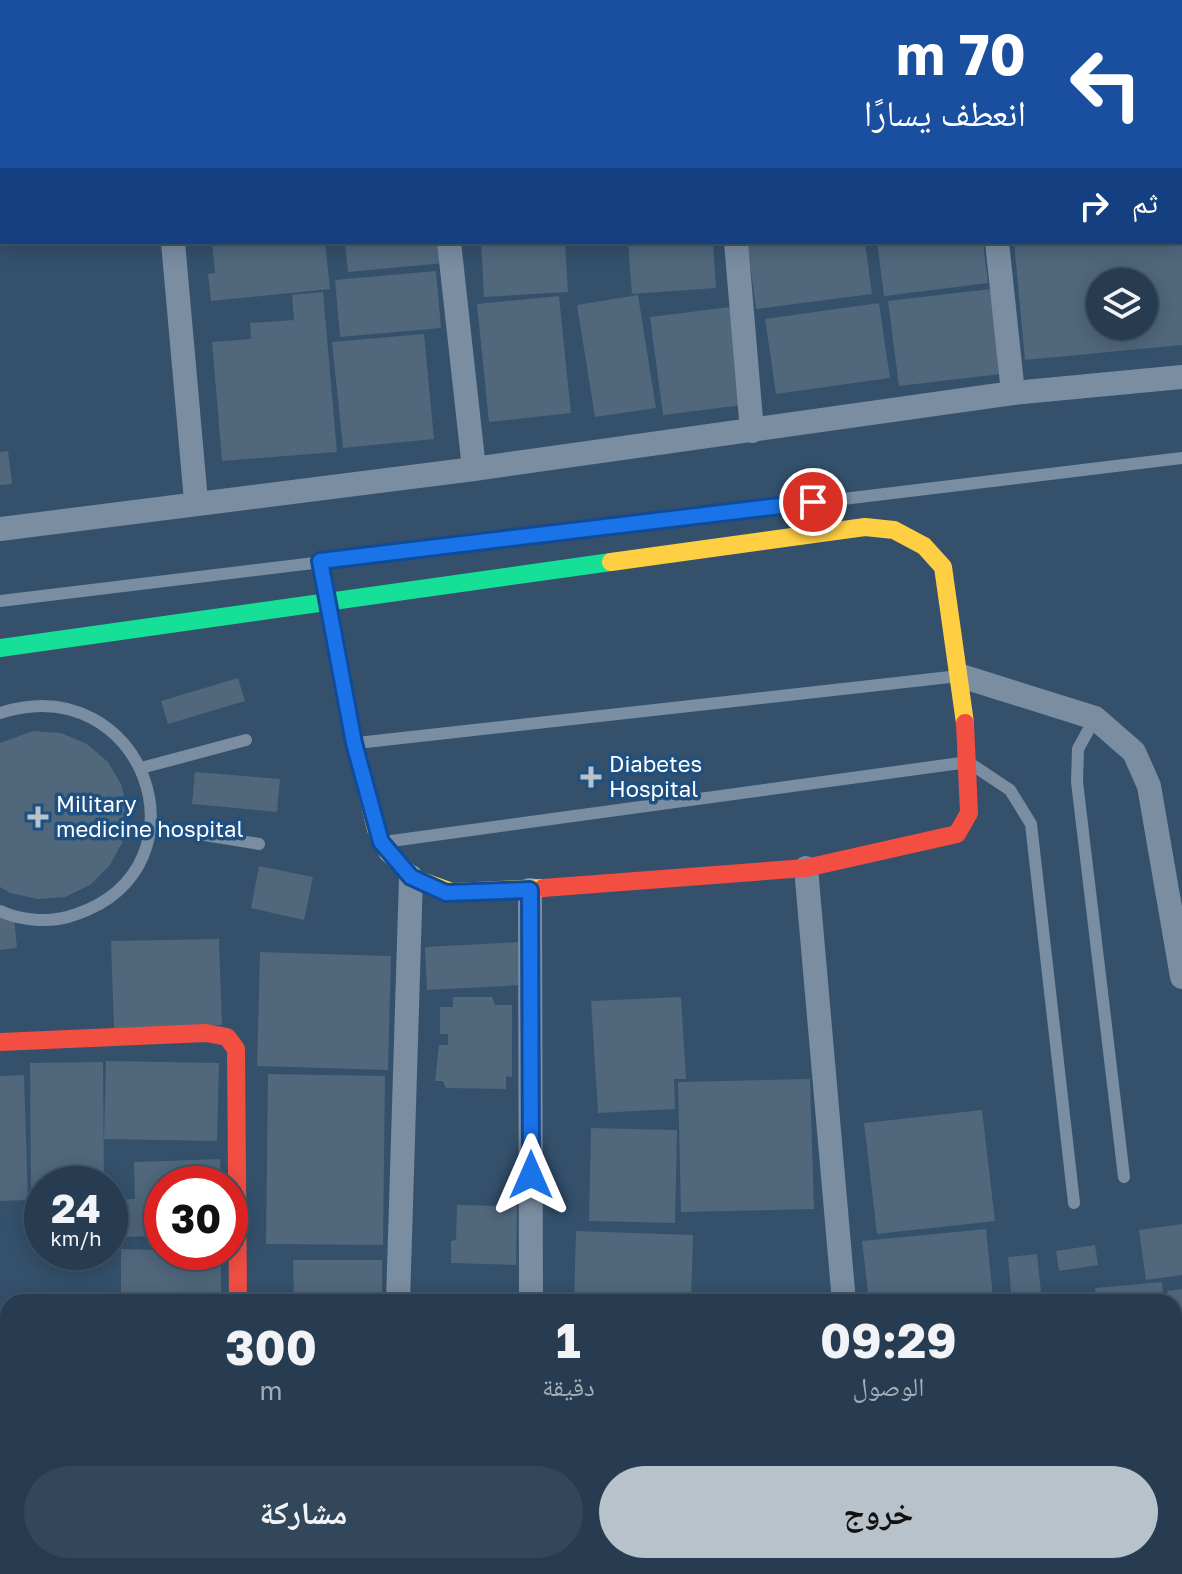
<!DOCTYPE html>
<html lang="ar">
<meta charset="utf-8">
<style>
body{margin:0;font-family:"Golos Text","Noto Naskh Arabic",sans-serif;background:#33475a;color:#f1f3f6;direction:rtl;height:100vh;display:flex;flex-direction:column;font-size:30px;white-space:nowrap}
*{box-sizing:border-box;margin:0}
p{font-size:26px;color:#a4adb7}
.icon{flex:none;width:44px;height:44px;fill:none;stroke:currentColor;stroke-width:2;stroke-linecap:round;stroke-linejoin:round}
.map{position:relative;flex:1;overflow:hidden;direction:ltr}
.drawer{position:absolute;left:0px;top:1294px;width:1182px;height:280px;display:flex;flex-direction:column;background:#273c50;border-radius:24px 24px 0 0;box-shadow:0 4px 20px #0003,0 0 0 2px #435667;direction:rtl}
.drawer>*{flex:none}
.hud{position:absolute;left:0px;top:0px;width:1182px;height:244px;box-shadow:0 4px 20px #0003,0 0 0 2px #435667;direction:rtl;background:#1a4fa0;color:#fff;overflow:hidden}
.controls{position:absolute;left:1086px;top:268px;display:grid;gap:16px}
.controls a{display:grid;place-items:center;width:72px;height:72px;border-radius:50%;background:#273c50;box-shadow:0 4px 20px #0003,0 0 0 2px #435667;font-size:40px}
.speed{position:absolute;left:24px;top:1166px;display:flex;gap:16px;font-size:40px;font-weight:700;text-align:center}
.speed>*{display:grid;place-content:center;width:104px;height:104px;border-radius:50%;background:#273c50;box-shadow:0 4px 20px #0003,0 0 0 2px #435667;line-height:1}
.speed small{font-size:20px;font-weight:400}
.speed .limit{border:12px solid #d22;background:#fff;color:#111}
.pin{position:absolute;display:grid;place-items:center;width:68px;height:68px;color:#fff;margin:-34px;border:4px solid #fff;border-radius:50%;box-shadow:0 2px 8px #0007}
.me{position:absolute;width:88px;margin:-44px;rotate:0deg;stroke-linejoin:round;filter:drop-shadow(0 0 6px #0008)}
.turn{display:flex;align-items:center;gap:28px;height:168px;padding:0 24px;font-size:36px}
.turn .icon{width:104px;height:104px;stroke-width:2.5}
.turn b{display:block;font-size:56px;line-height:68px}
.then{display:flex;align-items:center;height:76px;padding:0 24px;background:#0003;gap:16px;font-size:30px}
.eta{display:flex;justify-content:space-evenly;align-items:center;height:136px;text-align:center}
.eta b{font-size:48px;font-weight:700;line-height:56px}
.button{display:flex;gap:16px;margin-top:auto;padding:16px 24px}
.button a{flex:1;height:92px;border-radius:48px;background:#b8c2cb;color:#111;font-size:32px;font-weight:700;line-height:92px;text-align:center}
.button a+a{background:#33475a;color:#f1f3f6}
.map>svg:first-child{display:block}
.building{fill:#50677c;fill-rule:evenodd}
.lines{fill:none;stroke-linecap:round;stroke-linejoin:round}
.lane{stroke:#7a8da1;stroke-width:12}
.street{stroke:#7a8da1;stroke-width:24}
.fast{stroke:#16e098;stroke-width:18}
.slow{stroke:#ffcf43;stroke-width:18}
.jam{stroke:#f24e42;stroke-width:18}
.route-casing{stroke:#114b97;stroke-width:20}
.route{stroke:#1a73e8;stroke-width:14}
.poi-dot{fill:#b8c2cb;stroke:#1e5081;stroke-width:3}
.labels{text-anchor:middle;stroke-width:7;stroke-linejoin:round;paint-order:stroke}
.poi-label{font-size:22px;fill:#fff;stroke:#1e5081;text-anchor:start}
</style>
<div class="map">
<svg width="1182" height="1574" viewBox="0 0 1182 1574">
<rect width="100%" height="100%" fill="#34506b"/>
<path class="building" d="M212,242H325L330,289L211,301L208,274L215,273Z
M345,242H443L445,263L348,272Z
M481,242H565L568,292L484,297Z
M628,242H713L716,288L632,294Z
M747,242H865L872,294L756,309Z
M877,242H983L988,283L884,296Z
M1014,242H1182V345L1025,360ZM1100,282H1144V326H1100Z
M436,271L441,328L340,337L335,280Z
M991,289L1001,374L899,386L888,301Z
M323,292L337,452L222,461L212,342L251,339L250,323L294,320L292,295Z
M638,295L656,408L595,417L577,305Z
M559,296L571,413L489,422L477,304Z
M879,303L890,378L776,394L765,319Z
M730,307L743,405L663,415L650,317Z
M424,334L434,439L343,448L332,342Z
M8,451L12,484L0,485V452Z
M238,678L245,701L168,724L161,701Z
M33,731L61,733L87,744L108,762L122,786L127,813L123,841L110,865L90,885L65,897L38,899L10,893L0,887V743Z
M195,772L280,779L277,812L192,804Z
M259,866L313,877L304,920L251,908Z
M14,917L17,948L0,950V918Z
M219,939L222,1025L114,1028L111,941Z
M520,942L522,985L427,990L425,947Z
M260,952L391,956L388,1070L257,1066Z
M453,997H492L495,1005H512V1077L506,1076V1089L446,1088L443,1081H435L439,1045H448V1034H440V1007H453Z
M681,997L686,1079H674L675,1109L598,1113L591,1001Z
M106,1061L219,1063L217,1141L104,1139Z
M103,1062L104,1184H42V1197H31L30,1063Z
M268,1074L385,1076L383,1245L266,1244Z
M24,1075L28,1200L0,1201V1076Z
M810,1079L814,1209L681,1212L678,1082Z
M982,1110L995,1221L877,1234L864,1123Z
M591,1128L677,1130L675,1223L589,1221Z
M220,1159L221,1184H162V1236L118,1237L117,1200L135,1199L134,1162Z
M457,1205L517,1206L516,1265L451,1263V1241L456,1240Z
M1182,1224V1275L1146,1280L1139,1230Z
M986,1229L993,1297L946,1302H869L862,1241Z
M576,1231L693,1235L691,1302H574Z
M1095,1245L1098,1265L1059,1271L1056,1251Z
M121,1249L221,1252V1302H121Z
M1037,1254L1042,1302H1012L1008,1257Z
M293,1260H382V1302H294Z
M1162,1282L1164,1302H1097L1095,1288Z
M1182,1289V1376H1180L1174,1336V1302H1169L1167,1291Z
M1182,1404V1470H1180L1174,1405Z
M1182,1474V1527L1174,1528V1475Z
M8,1493V1533L0,1534V1494Z
M1174,1559L1182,1561V1574H1117L1119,1566H1174Z
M40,1566H79V1574H41Z
M99,1566H138V1574H99Z
M150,1566L198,1569V1574H150Z
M755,1566H787V1568L756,1573Z
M1029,1566H1097L1099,1574H1030Z"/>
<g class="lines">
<path class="lane" d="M0,601L1182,458
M0,713C144,667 214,866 77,914C53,923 23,922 0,911
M1095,718L1078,749L1077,782L1124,1177
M357,743L959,676
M141,768L246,740
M150,826L259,844
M384,842L968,762L1010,790L1031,824L1074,1203"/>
<path class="street" d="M381,2V0
M732,2V0
M1180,84H1182
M0,178H2
M173,242L196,501
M449,242L474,469
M736,242L752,431
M997,242L1013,393
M0,529L474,469L1013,393L1182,377
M961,676L1095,718L1134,752L1149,786L1182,977
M806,868L844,1302
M530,890L531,1302
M398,1302L411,877
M1174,1538H1182
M0,1542H8
M421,1566L536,1574
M866,1566L867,1574"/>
<path class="fast" d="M0,648L611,562"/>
<path class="slow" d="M320,561L352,732L376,829L388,853L416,879L452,892L543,888
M611,562L865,527L894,530L924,546L943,567L965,723"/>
<path class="jam" d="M543,888L806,868L957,834L969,813L965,723
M0,1042L206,1033L227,1037L236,1049L238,1302"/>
</g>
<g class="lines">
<g class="route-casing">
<path id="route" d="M531,1175L530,890L446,893L411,877L381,842L354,743L320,561L813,502"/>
</g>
<use href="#route" class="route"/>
</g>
<g class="poi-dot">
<path d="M587 765h8v8h8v8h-8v8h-8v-8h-8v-8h8z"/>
<path d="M34 805h8v8h8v8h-8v8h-8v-8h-8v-8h8z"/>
</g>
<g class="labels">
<g class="poi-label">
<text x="609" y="772">Diabetes<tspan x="609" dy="25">Hospital</tspan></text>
<text x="56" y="812">Military<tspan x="56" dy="25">medicine hospital</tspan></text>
</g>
</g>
</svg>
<div class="controls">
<a><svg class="icon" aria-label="layers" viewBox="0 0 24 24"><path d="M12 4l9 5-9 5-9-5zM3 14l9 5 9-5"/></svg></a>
</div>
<div class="speed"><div>24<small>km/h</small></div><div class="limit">30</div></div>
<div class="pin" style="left:813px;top:502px;background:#d93025"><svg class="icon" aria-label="arrive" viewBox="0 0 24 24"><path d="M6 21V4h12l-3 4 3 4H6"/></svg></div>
<svg class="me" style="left:531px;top:1175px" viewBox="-20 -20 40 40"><path d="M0-17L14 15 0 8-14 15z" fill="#1a73e8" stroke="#fff" stroke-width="4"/></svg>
<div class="hud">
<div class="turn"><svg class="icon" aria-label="left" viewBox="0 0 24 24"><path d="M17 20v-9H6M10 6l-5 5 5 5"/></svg><div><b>70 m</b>انعطف يسارًا</div></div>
<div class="then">ثم<svg class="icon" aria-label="right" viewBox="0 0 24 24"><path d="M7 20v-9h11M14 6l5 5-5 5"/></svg></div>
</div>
<section class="drawer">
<div class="eta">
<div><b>09:29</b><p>الوصول</p></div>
<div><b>1</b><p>دقيقة</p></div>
<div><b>300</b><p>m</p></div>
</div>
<div class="button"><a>خروج</a><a>مشاركة</a></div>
</section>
</div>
